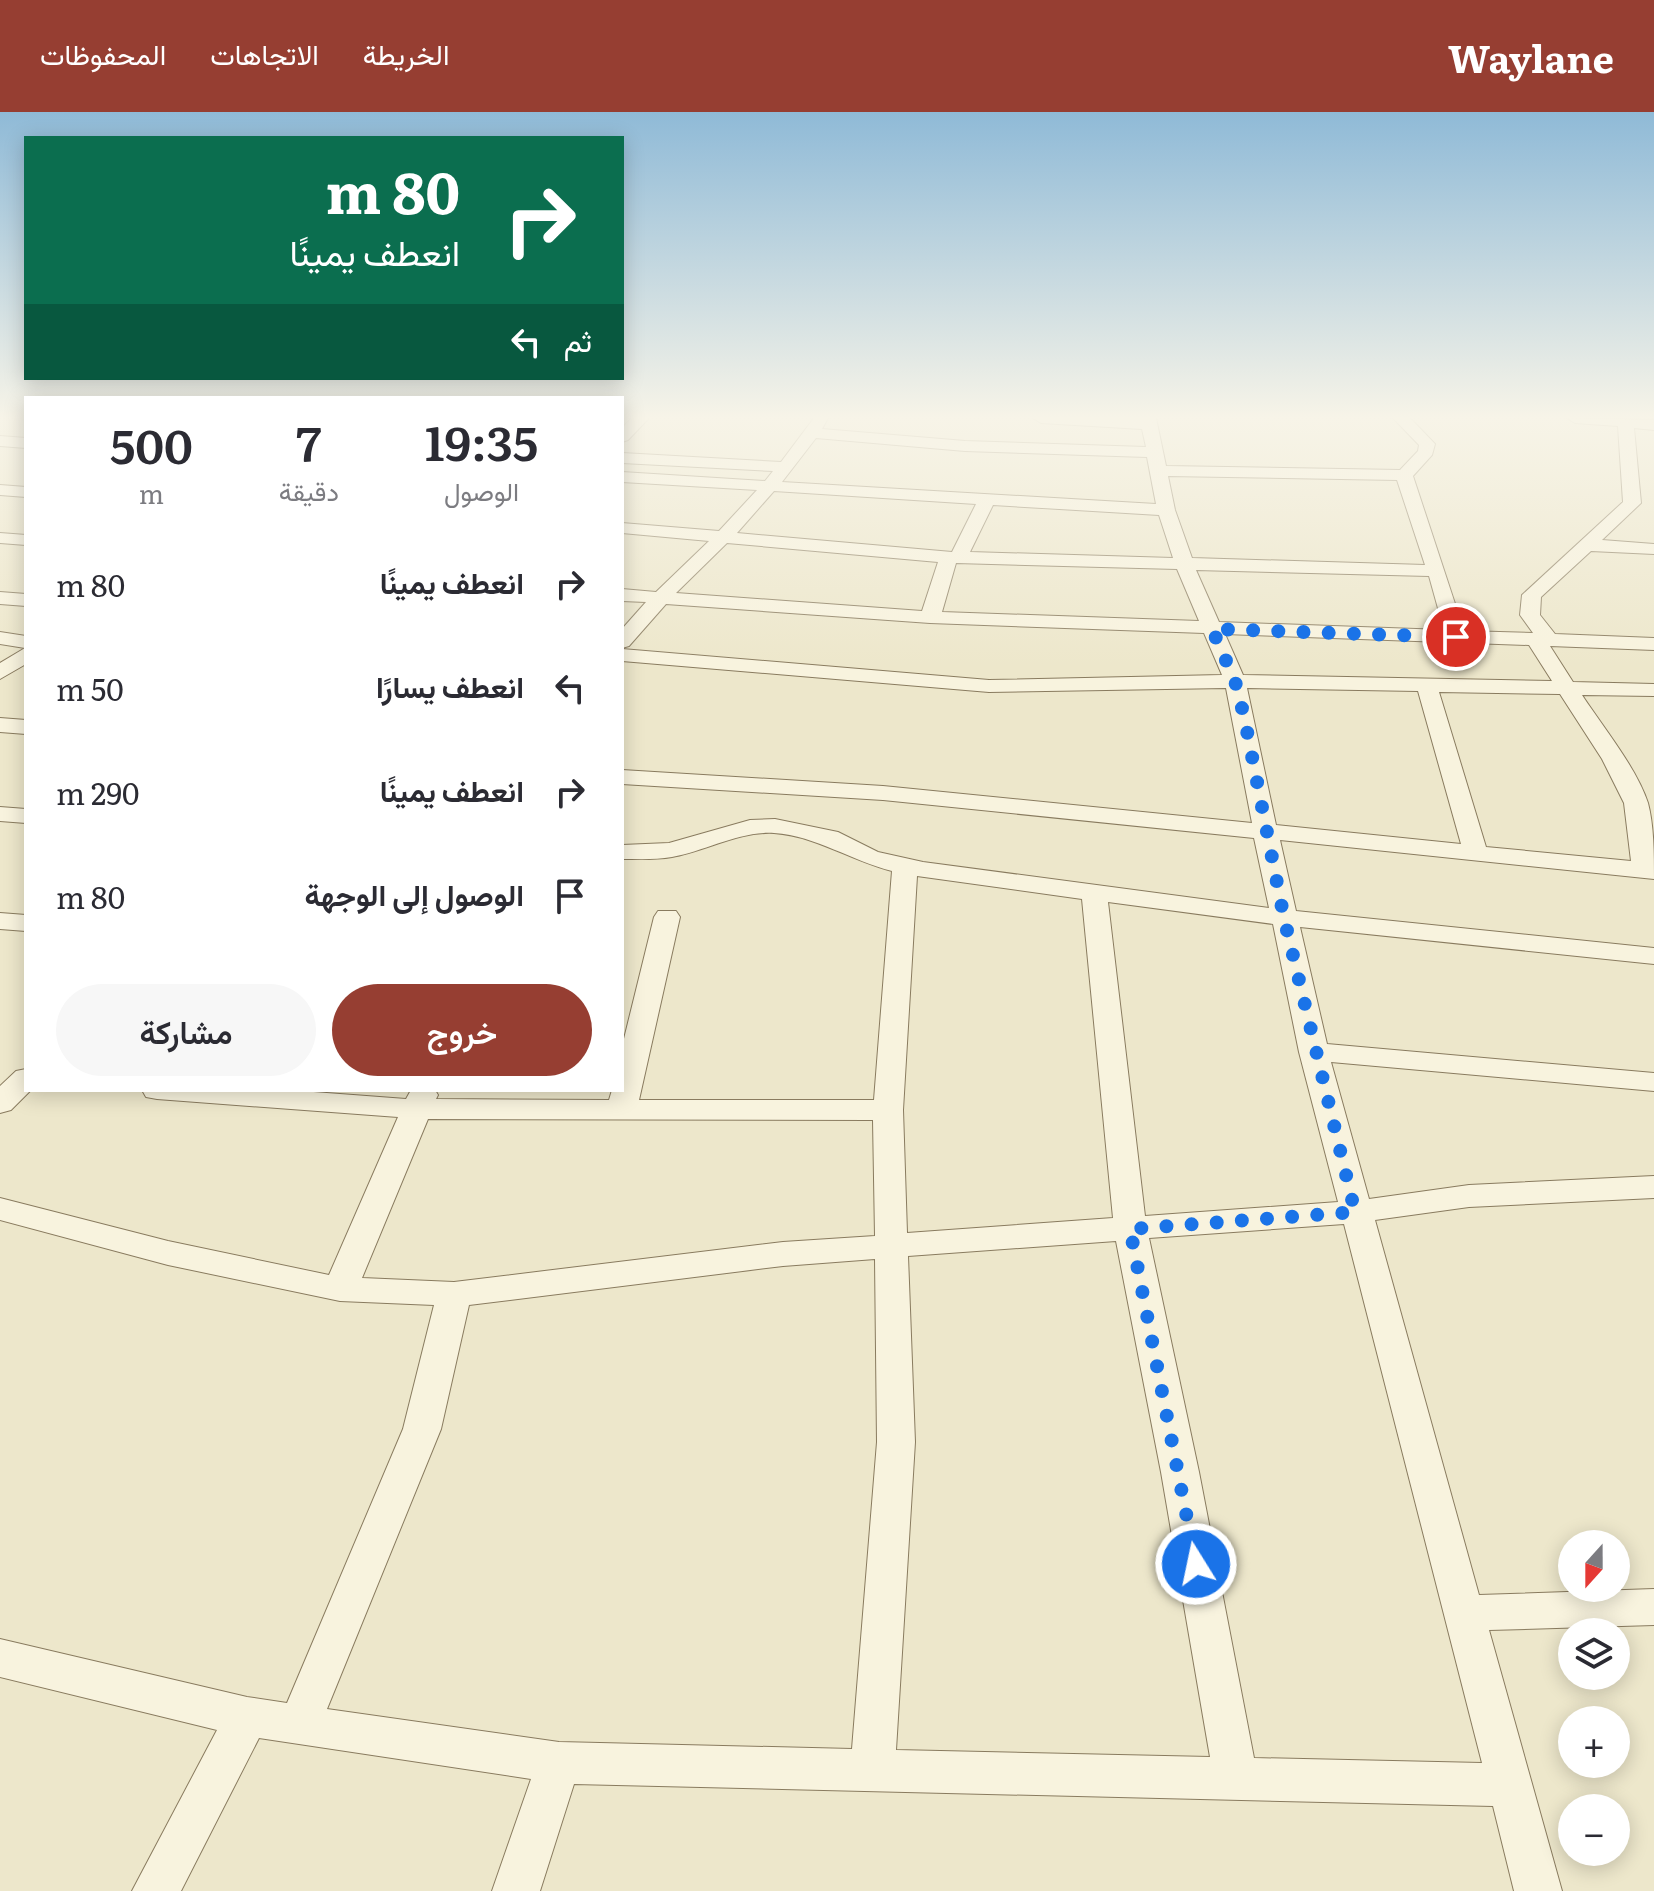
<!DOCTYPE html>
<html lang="ar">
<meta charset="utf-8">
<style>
body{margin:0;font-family:Literata,Vazirmatn,serif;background:#f7f7f7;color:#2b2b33;direction:rtl;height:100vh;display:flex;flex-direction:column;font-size:30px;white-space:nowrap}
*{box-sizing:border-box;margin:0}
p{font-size:26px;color:#7c7c81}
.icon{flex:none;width:44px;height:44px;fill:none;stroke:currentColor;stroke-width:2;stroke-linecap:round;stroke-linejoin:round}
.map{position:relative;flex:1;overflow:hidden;direction:ltr}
.drawer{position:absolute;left:24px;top:284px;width:600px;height:696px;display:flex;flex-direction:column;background:#fff;border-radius:0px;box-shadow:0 4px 20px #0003;direction:rtl}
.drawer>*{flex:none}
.top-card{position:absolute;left:24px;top:24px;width:600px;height:244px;border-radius:0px;box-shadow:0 4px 20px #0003;direction:rtl;background:#0b6e4f;color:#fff;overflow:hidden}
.needle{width:52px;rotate:201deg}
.buttons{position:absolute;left:1558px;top:1418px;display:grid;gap:16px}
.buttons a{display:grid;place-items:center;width:72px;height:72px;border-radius:50%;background:#fff;box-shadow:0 4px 20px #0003;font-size:40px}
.pin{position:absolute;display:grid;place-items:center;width:68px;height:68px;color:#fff;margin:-34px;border:4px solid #fff;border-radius:50%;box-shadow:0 2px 8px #0007}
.me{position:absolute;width:88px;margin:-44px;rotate:350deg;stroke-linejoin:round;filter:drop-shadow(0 0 6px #0008)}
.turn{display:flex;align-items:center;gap:28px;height:168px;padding:0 32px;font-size:36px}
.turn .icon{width:104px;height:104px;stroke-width:2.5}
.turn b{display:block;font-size:56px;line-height:68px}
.then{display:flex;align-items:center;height:76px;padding:0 32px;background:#0003;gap:16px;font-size:30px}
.eta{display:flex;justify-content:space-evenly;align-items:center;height:136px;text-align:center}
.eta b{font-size:48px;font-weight:600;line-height:56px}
.action{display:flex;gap:16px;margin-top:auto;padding:16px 32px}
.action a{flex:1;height:92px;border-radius:48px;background:#963e32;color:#fff;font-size:32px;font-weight:600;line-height:92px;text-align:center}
.action a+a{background:#f7f7f7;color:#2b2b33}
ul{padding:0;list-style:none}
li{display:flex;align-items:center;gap:24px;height:104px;padding:0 32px}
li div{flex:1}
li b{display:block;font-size:30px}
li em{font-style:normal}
header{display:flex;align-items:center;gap:48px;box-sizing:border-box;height:112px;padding:0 40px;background:#963e32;color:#fff}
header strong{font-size:38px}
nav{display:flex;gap:44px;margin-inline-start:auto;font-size:28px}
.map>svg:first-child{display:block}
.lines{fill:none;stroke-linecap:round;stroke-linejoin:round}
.street-casing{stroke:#897b5f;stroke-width:2}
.street{fill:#f8f3de;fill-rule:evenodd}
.route{stroke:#1a73e8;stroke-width:14;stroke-dasharray:0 25.2}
</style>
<header>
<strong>Waylane</strong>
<nav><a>الخريطة</a><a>الاتجاهات</a><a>المحفوظات</a></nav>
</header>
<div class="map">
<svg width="1654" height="1779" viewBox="0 0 1654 1779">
<rect width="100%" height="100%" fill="#ede7cb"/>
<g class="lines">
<g class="street-casing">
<path id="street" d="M632,306H649L628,328L622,330V316Z
M814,306H828L822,317L965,329L1146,335L1142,317L1041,311L1033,306H1156L1166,354L1400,358L1418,339L1419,333L1393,306H1410L1435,332L1432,343L1413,364L1464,519L1533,521L1520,503L1522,483L1623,390L1618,314L1575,311L1567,306L1654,308V318L1634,316L1641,391L1602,428L1654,432V442L1591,439L1541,485L1540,503L1555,522L1654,526V538L1550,534L1573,570L1654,572V584L1582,583C1603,615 1636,655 1648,691C1654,714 1654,742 1654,767L1280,728L1296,799L1654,836V852L1300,815L1327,932L1654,961V979L1331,950L1369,1087L1469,1073L1654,1064V1086L1469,1095L1375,1108L1479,1483L1654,1477V1513L1489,1518L1562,1779H1514L1493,1694L574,1672L540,1779H492L531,1667L259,1626L181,1779H132L217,1618L0,1565V1527L247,1585L287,1591L403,1317L434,1193L340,1189L168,1153L0,1108V1086L168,1129L329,1163L398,1005L157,987L146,985L142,978H287L406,987L411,978H435L438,983L436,987L609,988L612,978H622V935L654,805L658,799H676L680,805L639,988H874L892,759C851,749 817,724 774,721C739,719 706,739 672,745C656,748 638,747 622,747V733L669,731L750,708L775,707L838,720L878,740L923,750L1269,796L1254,726L883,688L622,672V658L883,674L1252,711L1226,576L989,580L622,549V537L989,568L1222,563L1204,521L930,511L666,492L629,534L622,536V517L646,490L622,489V477L656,480L709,429L622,421V411L719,419L757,378L622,370V360L765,369L773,359L622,351V341L781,350ZM816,326L965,339L1147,345L1156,392L782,370ZM1168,364L1397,368L1425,453L1192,446L1175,398ZM774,379L976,392L952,440L737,421ZM993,393L1159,403L1173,446L970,440ZM727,431L938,450L922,499L676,481ZM956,451L1177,457L1199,509L942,500ZM1196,458L1429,464L1444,518L1219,510ZM1225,522L1529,533L1552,569L1243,563ZM1247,576L1418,579L1461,732L1276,713ZM1439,580L1560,582L1602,647L1624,691L1631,749L1486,735ZM917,764L1082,787L1113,1106L907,1121L903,998ZM1108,790L1273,812L1299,940L1338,1090L1145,1104ZM428,1007L873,1008L875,1124L783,1130L454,1170L362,1166ZM1344,1112L1482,1651L1254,1646L1199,1360L1149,1126ZM1116,1129L1161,1360L1210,1645L896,1638L915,1330L908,1144ZM875,1147L877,1330L852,1637L559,1630L327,1597L441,1317L469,1193L783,1154Z
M0,324L26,326V336L0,334Z
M0,373L26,375V385L0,383Z
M0,421L26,423V433L0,431Z
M0,480L26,482V494L0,492Z
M0,520L26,524V552L0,567V551L25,536L0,532Z
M0,606L26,608V622L0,620Z
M0,695L26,697V711L0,709Z
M0,801L26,803V819L0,817Z
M26,957V978H31L11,998L0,1001V974L16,959Z"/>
</g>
<use href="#street" class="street"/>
</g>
<linearGradient id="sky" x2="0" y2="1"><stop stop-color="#8fbad7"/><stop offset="0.55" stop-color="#f7f4e8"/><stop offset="1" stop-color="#f7f4e8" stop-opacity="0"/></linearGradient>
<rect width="1654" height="555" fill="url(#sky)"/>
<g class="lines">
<path class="route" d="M1196,1452L1130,1117L1355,1100L1284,806L1244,604L1235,569L1212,517L1456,525"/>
</g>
</svg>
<div class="buttons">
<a><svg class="needle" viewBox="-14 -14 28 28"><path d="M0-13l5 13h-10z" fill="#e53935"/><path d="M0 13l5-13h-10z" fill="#7c7c81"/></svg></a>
<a><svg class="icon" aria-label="layers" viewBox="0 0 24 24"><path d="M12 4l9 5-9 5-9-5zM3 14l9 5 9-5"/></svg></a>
<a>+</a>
<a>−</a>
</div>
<div class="pin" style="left:1456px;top:525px;background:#d93025"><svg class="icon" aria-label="arrive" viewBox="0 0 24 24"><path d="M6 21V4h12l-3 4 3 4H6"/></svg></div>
<svg class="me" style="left:1196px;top:1452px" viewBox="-20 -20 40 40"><circle r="17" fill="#1a73e8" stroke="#fff" stroke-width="3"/><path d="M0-11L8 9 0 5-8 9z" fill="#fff"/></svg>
<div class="top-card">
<div class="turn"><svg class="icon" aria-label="right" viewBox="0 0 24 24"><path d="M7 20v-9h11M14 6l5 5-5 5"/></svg><div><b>80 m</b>انعطف يمينًا</div></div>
<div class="then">ثم<svg class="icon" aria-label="left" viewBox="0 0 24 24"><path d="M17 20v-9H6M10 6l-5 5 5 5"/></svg></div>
</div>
<section class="drawer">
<div class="eta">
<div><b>19:35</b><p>الوصول</p></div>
<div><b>7</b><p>دقيقة</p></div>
<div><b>500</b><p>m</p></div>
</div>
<ul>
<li><svg class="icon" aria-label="right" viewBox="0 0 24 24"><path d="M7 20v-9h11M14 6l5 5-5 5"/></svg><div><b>انعطف يمينًا</b></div><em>80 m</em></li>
<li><svg class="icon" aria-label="left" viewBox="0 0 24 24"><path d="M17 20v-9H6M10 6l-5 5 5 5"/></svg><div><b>انعطف يسارًا</b></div><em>50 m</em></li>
<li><svg class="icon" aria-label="right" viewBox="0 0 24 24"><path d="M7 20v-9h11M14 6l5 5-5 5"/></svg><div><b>انعطف يمينًا</b></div><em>290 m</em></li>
<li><svg class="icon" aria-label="arrive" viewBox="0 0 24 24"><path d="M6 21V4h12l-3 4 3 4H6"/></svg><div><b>الوصول إلى الوجهة</b></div><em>80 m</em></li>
</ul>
<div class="action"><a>خروج</a><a>مشاركة</a></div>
</section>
</div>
